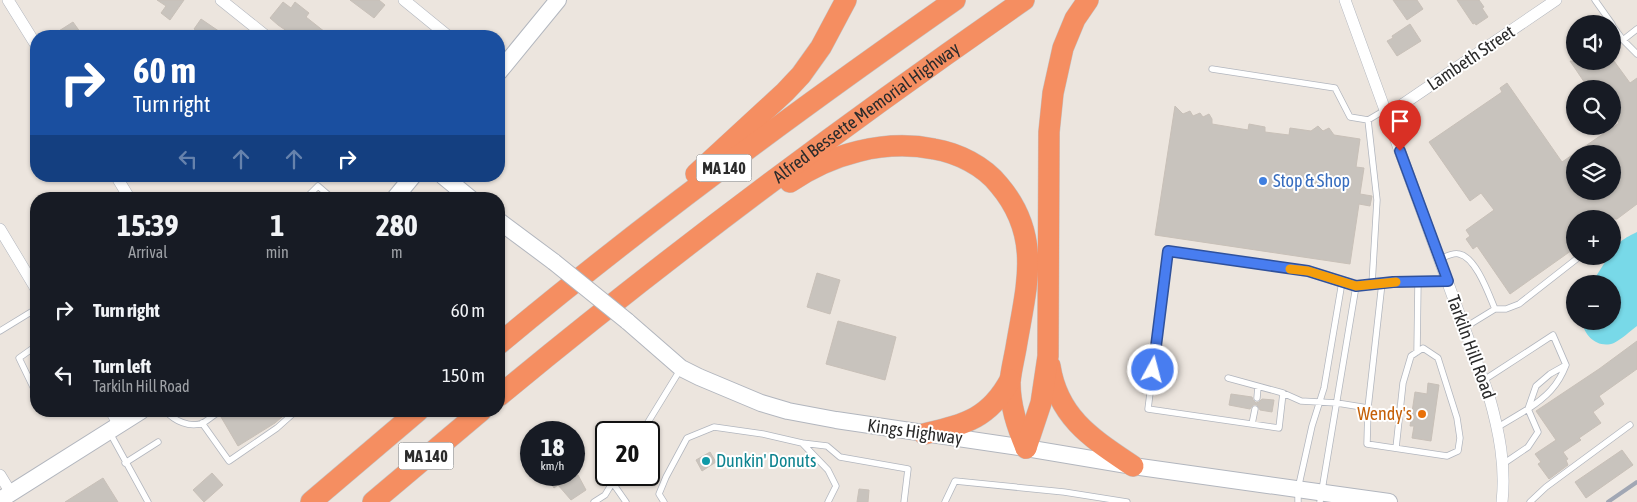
<!DOCTYPE html>
<meta charset="utf-8">
<style>
body{margin:0;font-family:"Asap Condensed",sans-serif;background:#20242c;color:#f1f3f6;height:100vh;display:flex;flex-direction:column;font-size:19px;white-space:nowrap}
*{box-sizing:border-box;margin:0}
p{font-size:16px;color:#9ea1a6}
.icon{flex:none;width:28px;height:28px;fill:none;stroke:currentColor;stroke-width:2;stroke-linecap:round;stroke-linejoin:round}
.map{position:relative;flex:1;overflow:hidden}
.panel{position:absolute;left:30px;top:192px;width:475px;height:225px;display:flex;flex-direction:column;background:#171b24;border-radius:20px;box-shadow:0 1px 4px #0004}
.panel>*{flex:none}
.top-card{position:absolute;left:30px;top:30px;width:475px;height:152px;border-radius:20px;box-shadow:0 1px 4px #0004;background:#1a4fa0;color:#fff;overflow:hidden}
.tools{position:absolute;left:1566px;top:15px;display:grid;gap:10px}
.tools a{display:grid;place-items:center;width:55px;height:55px;border-radius:50%;background:#171b24;box-shadow:0 1px 4px #0004;font-size:25px}
.speed{position:absolute;left:520px;top:421px;display:flex;gap:10px;font-size:25px;font-weight:700;text-align:center}
.speed>*{display:grid;place-content:center;width:65px;height:65px;border-radius:50%;background:#171b24;box-shadow:0 1px 4px #0004;line-height:1}
.speed small{font-size:12px;font-weight:400}
.speed .limit{border:2px solid #111;border-radius:8px;background:#fff;color:#111}
.pin{position:absolute;display:grid;place-items:center;width:42px;height:42px;color:#fff;margin:-51px -21px;border-radius:50% 50% 50% 0;rotate:-45deg;box-shadow:0 0 5px #0007}
.pin .icon{rotate:45deg}
.me{position:absolute;width:55px;margin:-28px;rotate:7deg;stroke-linejoin:round;filter:drop-shadow(0 0 4px #0008)}
.turn{display:flex;align-items:center;gap:18px;height:105px;padding:0 20px;font-size:22px}
.turn .icon{width:65px;height:65px;stroke-width:2.5}
.turn b{display:block;font-size:35px;line-height:42px}
.lanes{display:flex;align-items:center;height:48px;padding:0 20px;background:#0003;justify-content:center;gap:25px;direction:ltr}
.lanes .off{opacity:.35}
.eta{display:flex;justify-content:space-evenly;align-items:center;height:85px;text-align:center}
.eta b{font-size:30px;font-weight:700;line-height:35px}
ul{padding:0;list-style:none}
li{display:flex;align-items:center;gap:15px;height:65px;padding:0 20px}
li div{flex:1}
li b{display:block;font-size:19px}
li em{font-style:normal}
.map>svg:first-child{display:block}
.water{fill:#78d9e8}
.building{fill:#c8c3bd;stroke:#c8c0b8;fill-rule:evenodd}
.lines{fill:none;stroke-linecap:round;stroke-linejoin:round}
.lane-casing{stroke:#b2b6be;stroke-width:7}
.street-casing{stroke:#b2b6be;stroke-width:12}
.secondary-casing{stroke:#b2b6be;stroke-width:18}
.highway-casing{stroke:#c4c4c4;stroke-width:22}
.lane{stroke:#fff;stroke-width:5.5}
.street{stroke:#fff;stroke-width:11}
.secondary{stroke:#fff;stroke-width:16}
.highway{stroke:#f58e61;stroke-width:21}
.rail{stroke:#a1a7b4;stroke-width:4}
.secondary-bridge-casing{stroke:#b2b6be;stroke-width:18;stroke-linecap:butt}
.secondary-bridge{stroke:#fff;stroke-width:16}
.route-casing{stroke:#2f519c;stroke-width:12}
.route{stroke:#487df0;stroke-width:9}
.slow{stroke:#f59e0b;stroke-width:9}
.shop-dot{fill:#3f7fe0;stroke:#fff;stroke-width:2}
.food-dot{fill:#e8710a;stroke:#fff;stroke-width:2}
.culture-dot{fill:#0f9aa8;stroke:#fff;stroke-width:2}
.labels{text-anchor:middle;stroke-width:4;stroke-linejoin:round;paint-order:stroke}
.shield{fill:#fff;stroke:#6b6b6b;stroke-width:1}
.shield-label{font-size:16px;font-weight:bold;fill:#2b2b2b}
.street-label{font-size:18px;fill:#2b2b2b;stroke:#fff}
.shop-label{font-size:18px;fill:#366cbe;stroke:#fff;text-anchor:start}
.food-label{font-size:18px;fill:#c56008;stroke:#fff;text-anchor:end}
.culture-label{font-size:18px;fill:#0d838f;stroke:#fff;text-anchor:start}
</style>
<div class="map">
<svg width="1637" height="502" viewBox="0 0 1637 502">
<rect width="100%" height="100%" fill="#ece5de"/>
<path class="water" d="M1637,232V326C1630,331 1622,339 1614,343C1598,349 1584,336 1582,321H1612V284H1591L1609,256H1612C1612,244 1627,237 1637,232Z"/>
<path class="building" d="M157,0H184L170,20L161,13L166,6Z
M350,0H379L385,5L374,18Z
M1393,0H1417L1423,9L1407,20Z
M1457,0H1479L1484,7L1482,8L1488,17L1476,25L1475,23L1473,24Z
M283,2L291,8L295,2L309,13L306,17L330,36H294L278,25L270,18Z
M201,19L226,36H204L194,29Z
M73,22L83,36H51Z
M1410,24L1421,41L1397,56L1387,41L1393,38L1392,36Z
M1570,61H1614L1630,83L1637,78V204L1617,219H1575V248L1510,294L1477,246L1473,249L1466,239L1470,236L1466,230L1494,210L1481,193L1470,201L1429,142L1502,92L1500,88L1507,83L1562,162L1619,123L1612,113V89H1589ZM1575,154H1612V191H1575Z
M1175,106L1183,114L1190,111L1193,116L1200,113L1203,117L1209,114L1212,119V124L1248,130L1249,124L1265,127V132L1289,135L1290,128L1311,131L1318,126L1323,131L1329,128L1334,135L1360,139L1356,167L1364,168L1360,194L1372,196L1370,206L1359,204L1350,264L1155,235Z
M817,273L840,280L830,314L807,307Z
M838,321L896,337L885,380L826,364Z
M1637,341V369L1599,396L1604,404L1593,412L1601,423L1579,438L1581,440L1563,452L1568,459L1566,460L1568,465L1549,479L1538,464L1541,462L1535,454L1556,440L1536,411L1599,369Z
M1428,383L1439,385L1431,441L1412,438L1414,426H1410L1415,392L1427,394Z
M1231,394L1252,397L1253,400L1256,403L1259,402L1262,399L1274,400L1272,412L1260,410L1258,406L1255,404L1252,406L1250,409L1229,405Z
M230,411H289L275,423L238,446L221,417Z
M1622,450L1633,465L1586,498L1575,482Z
M710,452L716,462L702,471L696,460Z
M212,473L223,485L204,502L193,490Z
M546,475H578L586,490L571,500L558,485L554,488Z
M103,478L118,502H65Z
M859,489L869,490L868,502H857Z"/>
<g class="lines">
<g class="lane-casing">
<path id="lane" d="M1595,0L1612,24
M1612,25L1623,40L1637,54
M1623,40L1637,29
M1212,69L1335,88L1350,117L1368,120L1385,110
M1368,120L1377,200L1372,284
M305,199L318,186L333,199
M1440,259C1445,257 1453,252 1459,254C1476,257 1489,295 1495,309L1464,328
M1382,283L1368,408L1337,403L1301,401L1283,393L1279,428L1148,409L1168,251L1308,271L1356,286L1393,282L1447,281
M1495,309H1506L1519,304L1579,257
M0,331L31,312L36,321
M36,346L19,358L34,389L36,388
M1417,352L1418,282
M1228,378L1283,393
M1484,380L1553,335L1566,365L1550,374L1536,386L1528,409L1498,427
M1257,398L1258,387
M1368,408L1367,444L1447,456L1458,451L1460,438L1457,418L1438,358L1423,348L1411,356L1403,383L1396,448
M166,411C174,421 190,428 203,423C208,420 214,415 220,411
M202,423L229,461L277,428L296,411
M1252,424L1255,409
M642,432L680,370
M110,433L148,502
M802,443L827,446L840,457L908,469L904,502
M125,463L158,442
M1503,464L1528,447L1538,432L1528,409C1546,397 1558,386 1566,365
M612,482L626,502
M594,502L605,495L617,475
M664,502L659,494L666,477L687,438L714,427L763,434L802,443L828,470L836,486L828,502
M945,502L955,481L1064,492L1127,502
M1298,502V489L1312,426L1324,388L1342,282
M1320,502L1356,286
M1530,502L1546,487L1630,425"/>
</g>
<g class="street-casing">
<path id="street" d="M8,0L36,45
M221,0L266,36
M404,0L448,36
M1345,0L1489,396C1499,431 1506,466 1502,502
M1387,115L1556,0
M116,176L130,199
M0,229L36,289
M111,411L119,425
M0,475L11,493"/>
</g>
<g class="secondary-casing">
<path id="secondary" d="M499,72L558,0
M443,176L471,199
M394,199L413,176
M499,221L554,262
M627,321L681,368L699,377L761,403L788,411L836,420L1026,448L1133,466L1389,502
M0,500L141,411"/>
</g>
<g class="highway-casing">
<g id="highway">
<path d="M696,174L785,92L801,75L821,47L846,0"/>
<path d="M790,182C831,154 884,139 934,149C958,153 984,166 999,185C1043,237 1026,287 1016,348C1014,359 1011,371 1010,382C1010,406 1017,426 1026,448"/>
<path d="M499,344C645,222 799,109 955,0"/>
<path d="M1050,366C1058,418 1093,439 1133,466"/>
<path id="s1" d="M499,396C668,256 844,125 1024,0"/>
<path d="M924,434C965,424 989,419 1010,380"/>
<path d="M1026,448L1041,403L1048,356L1049,132L1053,93L1063,48L1075,19L1088,0"/>
<path d="M311,502L418,411"/>
<path d="M373,502L481,411"/>
</g>
</g>
<use href="#lane" class="lane"/>
<use href="#street" class="street"/>
<use href="#secondary" class="secondary"/>
<use href="#highway" class="highway"/>
<path class="rail" d="M1608,502L1637,482"/>
<g class="secondary-bridge-casing">
<path id="secondary-bridge" d="M554,262L627,321"/>
</g>
<use href="#secondary-bridge" class="secondary-bridge"/>
</g>
<g class="lines">
<g class="route-casing">
<path id="route" d="M1153,370L1168,251L1308,271L1356,286L1393,282L1448,281L1400,151"/>
</g>
<use href="#route" class="route"/>
<path class="slow" d="M1290,269L1308,271L1356,286L1396,282"/>
</g>
<circle class="shop-dot" cx="1263" cy="181" r="5"/>
<circle class="food-dot" cx="1422" cy="414" r="5"/>
<circle class="culture-dot" cx="706" cy="461" r="5"/>
<g class="labels">
<g class="shield">
<rect x="696.5" y="154.5" width="55" height="27" rx="4"/>
<rect x="398.5" y="442.5" width="55" height="27" rx="4"/>
</g>
<g class="shield-label">
<text x="724" y="174">MA 140</text>
<text x="426" y="462">MA 140</text>
</g>
<g class="street-label">
<text transform="translate(1471 58) rotate(-34)" y="6">Lambeth Street</text>
<text dy="6" stroke="none"><textPath href="#s1" startOffset="464">Alfred Bessette Memorial Highway</textPath></text>
<text transform="translate(1471 347) rotate(70)" y="6">Tarkiln Hill Road</text>
<text transform="translate(915 432) rotate(8)" y="6">Kings Highway</text>
</g>
<g class="shop-label">
<text x="1273" y="187">Stop &amp; Shop</text>
</g>
<g class="food-label">
<text x="1412" y="420">Wendy's</text>
</g>
<g class="culture-label">
<text x="716" y="467">Dunkin' Donuts</text>
</g>
</g>
</svg>
<div class="tools">
<a><svg class="icon" aria-label="sound" viewBox="0 0 24 24"><path d="M4 9h4l5-4v14l-5-4H4zM17 9q2 3 0 6"/></svg></a>
<a><svg class="icon" aria-label="search" viewBox="0 0 24 24"><circle cx="10" cy="10" r="6"/><path d="M15 15l6 6"/></svg></a>
<a><svg class="icon" aria-label="layers" viewBox="0 0 24 24"><path d="M12 4l9 5-9 5-9-5zM3 14l9 5 9-5"/></svg></a>
<a>+</a>
<a>−</a>
</div>
<div class="speed"><div>18<small>km/h</small></div><div class="limit">20</div></div>
<div class="pin" style="left:1400px;top:151px;background:#d93025"><svg class="icon" aria-label="arrive" viewBox="0 0 24 24"><path d="M6 21V4h12l-3 4 3 4H6"/></svg></div>
<svg class="me" style="left:1153px;top:370px" viewBox="-20 -20 40 40"><circle r="17" fill="#487df0" stroke="#fff" stroke-width="3"/><path d="M0-11L8 9 0 5-8 9z" fill="#fff"/></svg>
<div class="top-card">
<div class="turn"><svg class="icon" aria-label="right" viewBox="0 0 24 24"><path d="M7 20v-9h11M14 6l5 5-5 5"/></svg><div><b>60 m</b>Turn right</div></div>
<div class="lanes"><svg class="icon off" aria-label="left" viewBox="0 0 24 24"><path d="M17 20v-9H6M10 6l-5 5 5 5"/></svg><svg class="icon off" aria-label="ahead" viewBox="0 0 24 24"><path d="M12 20V5M6 11l6-6 6 6"/></svg><svg class="icon off" aria-label="ahead" viewBox="0 0 24 24"><path d="M12 20V5M6 11l6-6 6 6"/></svg><svg class="icon" aria-label="right" viewBox="0 0 24 24"><path d="M7 20v-9h11M14 6l5 5-5 5"/></svg></div>
</div>
<section class="panel">
<div class="eta">
<div><b>15:39</b><p>Arrival</p></div>
<div><b>1</b><p>min</p></div>
<div><b>280</b><p>m</p></div>
</div>
<ul>
<li><svg class="icon" aria-label="right" viewBox="0 0 24 24"><path d="M7 20v-9h11M14 6l5 5-5 5"/></svg><div><b>Turn right</b></div><em>60 m</em></li>
<li><svg class="icon" aria-label="left" viewBox="0 0 24 24"><path d="M17 20v-9H6M10 6l-5 5 5 5"/></svg><div><b>Turn left</b><p>Tarkiln Hill Road</p></div><em>150 m</em></li>
</ul>
</section>
</div>
